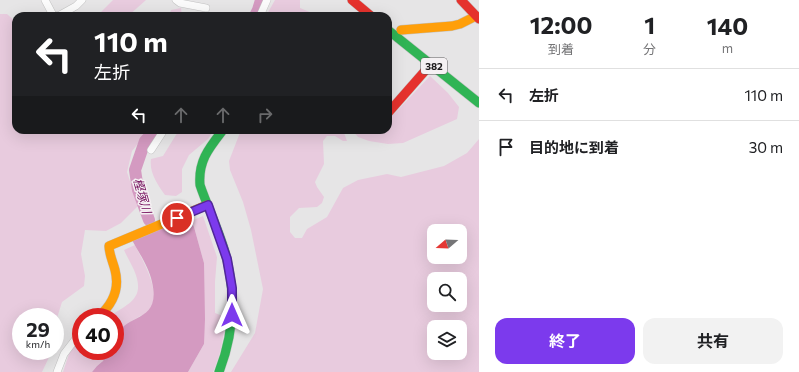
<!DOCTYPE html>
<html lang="ja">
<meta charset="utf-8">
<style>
body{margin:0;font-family:Commissioner,"Noto Sans JP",sans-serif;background:#f2f2f2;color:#202124;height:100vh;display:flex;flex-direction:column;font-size:15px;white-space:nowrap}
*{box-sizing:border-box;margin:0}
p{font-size:13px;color:#757577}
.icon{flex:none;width:22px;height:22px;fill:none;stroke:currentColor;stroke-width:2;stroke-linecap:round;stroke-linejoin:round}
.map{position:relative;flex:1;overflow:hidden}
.side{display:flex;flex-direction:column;background:#fff;width:320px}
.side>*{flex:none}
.hud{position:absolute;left:12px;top:12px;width:380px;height:122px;border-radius:12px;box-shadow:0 4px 16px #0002;background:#202124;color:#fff;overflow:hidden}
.needle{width:26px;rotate:251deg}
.controls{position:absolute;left:427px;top:224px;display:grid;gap:8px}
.controls a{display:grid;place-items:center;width:40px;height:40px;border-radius:8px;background:#fff;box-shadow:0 4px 16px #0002;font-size:20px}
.speed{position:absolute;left:12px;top:308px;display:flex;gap:8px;font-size:20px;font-weight:700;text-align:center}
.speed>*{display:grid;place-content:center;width:52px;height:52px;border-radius:50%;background:#fff;box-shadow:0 4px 16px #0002;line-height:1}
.speed small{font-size:10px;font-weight:400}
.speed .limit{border:6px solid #d22;background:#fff;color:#111}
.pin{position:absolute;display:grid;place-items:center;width:34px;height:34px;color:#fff;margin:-17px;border:2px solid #fff;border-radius:50%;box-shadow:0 1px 4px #0007}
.me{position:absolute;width:44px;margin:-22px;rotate:0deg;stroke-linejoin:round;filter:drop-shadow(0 0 3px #0008)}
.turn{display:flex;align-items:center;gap:14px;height:84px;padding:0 16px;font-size:18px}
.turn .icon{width:52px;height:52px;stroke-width:2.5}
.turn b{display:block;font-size:28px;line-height:34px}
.lanes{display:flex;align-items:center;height:38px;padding:0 16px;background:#0003;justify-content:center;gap:20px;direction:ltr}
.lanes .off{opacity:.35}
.eta{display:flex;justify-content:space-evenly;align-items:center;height:68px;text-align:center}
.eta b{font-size:24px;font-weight:700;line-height:28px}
.action{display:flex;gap:8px;margin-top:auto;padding:8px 16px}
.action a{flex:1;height:46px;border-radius:12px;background:#7c3aed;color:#fff;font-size:16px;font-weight:700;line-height:46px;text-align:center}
.action a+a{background:#f2f2f2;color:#202124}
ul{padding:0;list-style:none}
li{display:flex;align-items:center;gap:12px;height:52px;padding:0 16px;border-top:1px solid #e0e0e0}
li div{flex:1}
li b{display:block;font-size:15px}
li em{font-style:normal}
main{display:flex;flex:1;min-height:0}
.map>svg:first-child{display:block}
.green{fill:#e8cbde;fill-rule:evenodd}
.water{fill:#d49ac1}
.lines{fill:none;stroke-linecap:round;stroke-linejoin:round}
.river{stroke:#d49ac1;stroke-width:12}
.street-casing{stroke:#c3c3c3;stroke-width:8}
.fast-casing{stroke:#c3c3c3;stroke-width:10}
.slow-casing{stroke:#c3c3c3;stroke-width:10}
.jam-casing{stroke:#c3c3c3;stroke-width:10}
.street{stroke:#fbfbfb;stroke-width:7}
.fast{stroke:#30b455;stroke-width:9}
.slow{stroke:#ff9f0a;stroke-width:9}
.jam{stroke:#e5322d;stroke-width:9}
.route-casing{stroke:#51269a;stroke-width:10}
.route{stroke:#7c3aed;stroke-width:7}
.labels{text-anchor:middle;stroke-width:3;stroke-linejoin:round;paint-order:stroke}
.shield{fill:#f5f1f3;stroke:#5d5a5c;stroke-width:1}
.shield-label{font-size:10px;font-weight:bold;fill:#1c1a1b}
.water-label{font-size:12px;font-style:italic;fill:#6f0757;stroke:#f5f1f3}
</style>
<main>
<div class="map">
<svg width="479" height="372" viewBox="0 0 479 372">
<rect width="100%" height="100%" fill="#e6e5e6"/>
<path class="green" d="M113,0H146L128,16H97Z
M275,0H300V8L317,15L266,16Z
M181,8L182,16H169L171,10Z
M0,14H7L16,22V130H149L132,151L127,172L138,206L121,223L106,231L85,230L81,254L85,276L84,286L62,302L56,321L55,330V317H21V351H52L42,372H0Z
M430,76L448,93L459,107L457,119L403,143L388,144L369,141L358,137L352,130H388V118L395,113Z
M179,130H214L208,139L189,155L182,169V192L176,196L165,195C157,184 149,172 151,159L163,156Z
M241,130H343L347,141H343L335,136H327L323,141L324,164L315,182L317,187L324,197L322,203L317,207L299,208L290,217V232L295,238H302L307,229L327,217L343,188L358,180L387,174L401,177L444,166L467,153L479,139V372H231L255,333L263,289L251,230L243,202L230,170L229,161ZM434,231H460V257H434ZM434,279H460V305H434ZM434,327H460V353H434Z
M203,216L217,257L215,282V313L225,317C224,336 221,354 213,372H188L204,344V263L194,227L191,221Z
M135,245C143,262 164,295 148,312C146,314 142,315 140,316C127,324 123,326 115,339V317H108C130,303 146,298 134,270C131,263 127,257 124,250Z
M81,337V351H108L103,361L97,366L92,372H63L71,348Z"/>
<path class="water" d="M189,217L194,227L204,263L205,319L204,344L188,372H92L97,366L103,361L108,351H115C115,347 114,342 115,339C123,312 162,325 152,282C149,267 139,253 132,240Z"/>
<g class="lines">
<path class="river" d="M255,16L258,10L261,0
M149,220L138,190L135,170L145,141L155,130"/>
<g class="street-casing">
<path id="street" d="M45,0L53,15L57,16
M176,0L180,3L206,8
M58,16L76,6L82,0
M260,16L267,0
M151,150L164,130
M57,372L64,354L81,332"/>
</g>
<g class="fast-casing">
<path id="fast" d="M388,30L479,103
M219,372C233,336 236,298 227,260C222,236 208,209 200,185C198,161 209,148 223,130"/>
</g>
<g class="slow-casing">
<path id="slow" d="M401,30L452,26L460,24L476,16
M98,317C112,305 120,289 115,270C113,262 109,254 109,246L207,205"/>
</g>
<g class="jam-casing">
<path id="jam" d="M352,0L371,16
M461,0L479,19
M388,113L431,64"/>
</g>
<use href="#street" class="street"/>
<use href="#fast" class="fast"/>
<use href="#slow" class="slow"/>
<use href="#jam" class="jam"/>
</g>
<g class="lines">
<g class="route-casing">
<path id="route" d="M177,218L208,205L227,259L232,288V315"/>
</g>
<use href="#route" class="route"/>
</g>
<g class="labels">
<rect class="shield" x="421" y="58" width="26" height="16" rx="3"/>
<g class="shield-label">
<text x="434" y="70">382</text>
</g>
<g class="water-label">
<text transform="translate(142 196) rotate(74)" y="4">樫塚川</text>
</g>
</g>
</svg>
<div class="controls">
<a><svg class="needle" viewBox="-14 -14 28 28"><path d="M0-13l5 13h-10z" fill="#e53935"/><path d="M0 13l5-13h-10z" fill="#757577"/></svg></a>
<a><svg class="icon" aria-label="search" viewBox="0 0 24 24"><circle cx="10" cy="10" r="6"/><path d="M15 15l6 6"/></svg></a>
<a><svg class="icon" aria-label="layers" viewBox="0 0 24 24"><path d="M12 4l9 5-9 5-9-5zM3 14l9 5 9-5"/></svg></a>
</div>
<div class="speed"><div>29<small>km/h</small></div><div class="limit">40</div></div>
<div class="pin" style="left:177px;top:218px;background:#d93025"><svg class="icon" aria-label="arrive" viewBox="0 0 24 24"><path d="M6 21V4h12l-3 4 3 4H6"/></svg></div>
<svg class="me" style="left:232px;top:315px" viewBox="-20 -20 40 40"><path d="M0-17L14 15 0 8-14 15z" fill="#7c3aed" stroke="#fff" stroke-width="4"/></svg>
<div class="hud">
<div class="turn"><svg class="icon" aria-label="left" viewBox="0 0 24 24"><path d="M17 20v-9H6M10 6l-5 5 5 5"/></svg><div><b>110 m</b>左折</div></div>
<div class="lanes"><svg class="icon" aria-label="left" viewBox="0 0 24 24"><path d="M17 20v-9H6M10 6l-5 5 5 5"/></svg><svg class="icon off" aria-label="ahead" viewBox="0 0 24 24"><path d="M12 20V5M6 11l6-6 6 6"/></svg><svg class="icon off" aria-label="ahead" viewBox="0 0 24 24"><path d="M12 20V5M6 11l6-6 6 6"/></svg><svg class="icon off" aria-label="right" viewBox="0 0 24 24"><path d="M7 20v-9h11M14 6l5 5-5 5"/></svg></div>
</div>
</div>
<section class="side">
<div class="eta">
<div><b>12:00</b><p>到着</p></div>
<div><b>1</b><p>分</p></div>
<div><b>140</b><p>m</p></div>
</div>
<ul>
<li><svg class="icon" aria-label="left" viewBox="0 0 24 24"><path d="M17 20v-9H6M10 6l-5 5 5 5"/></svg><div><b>左折</b></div><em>110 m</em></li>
<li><svg class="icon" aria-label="arrive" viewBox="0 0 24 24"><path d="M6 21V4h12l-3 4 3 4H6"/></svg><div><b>目的地に到着</b></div><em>30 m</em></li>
</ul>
<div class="action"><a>終了</a><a>共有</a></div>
</section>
</main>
